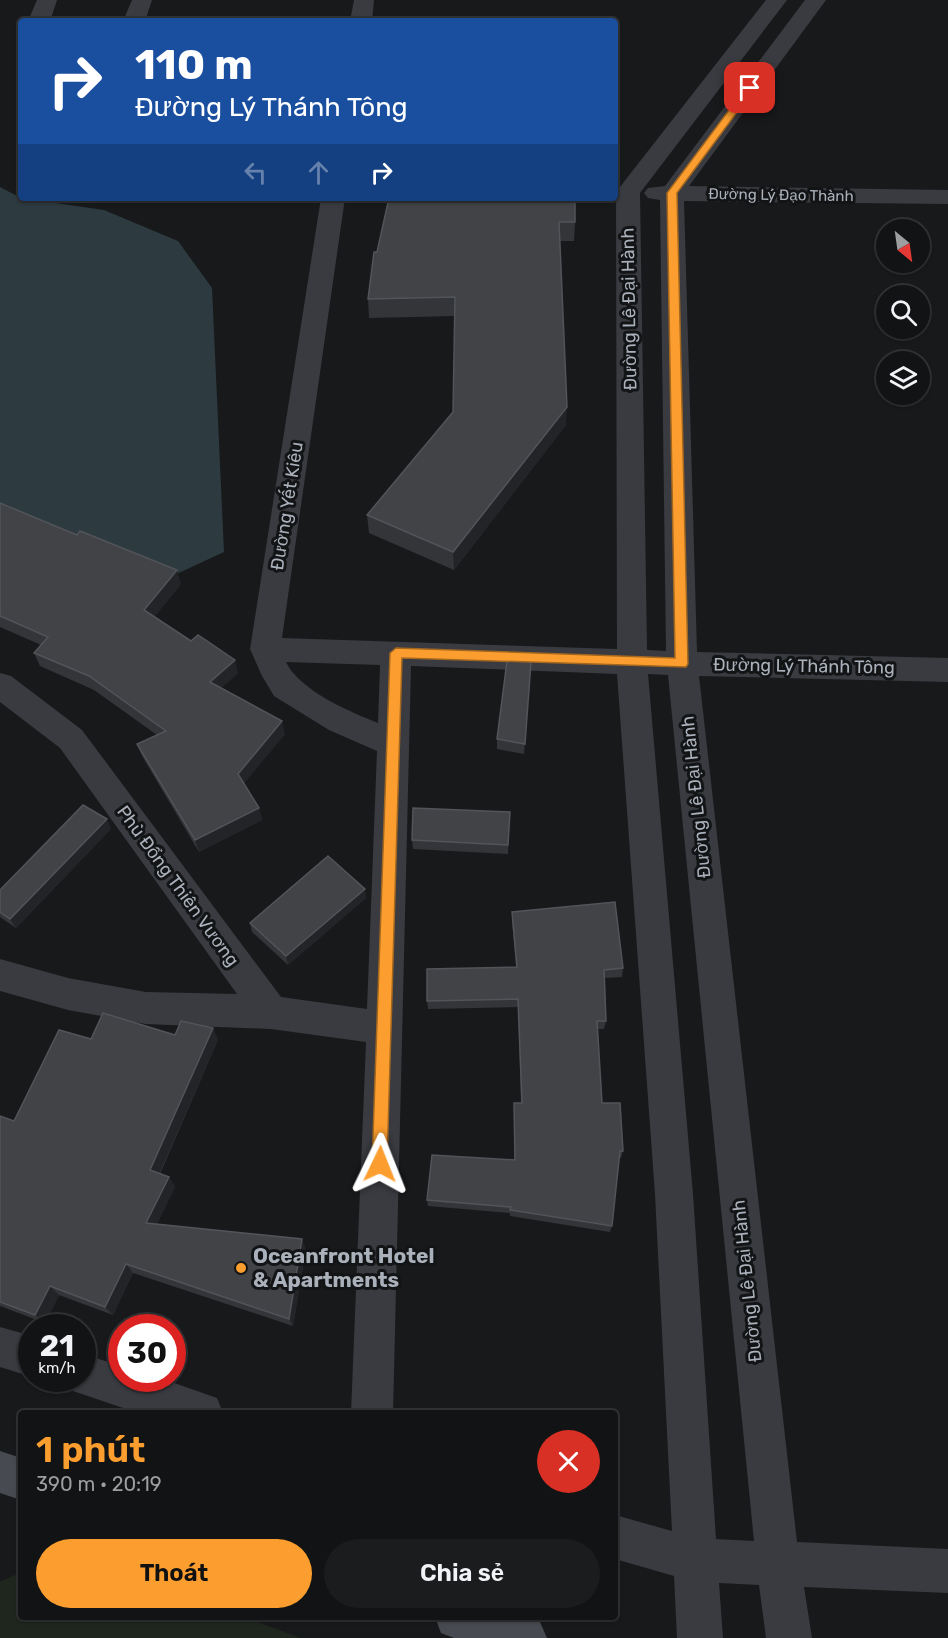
<!DOCTYPE html>
<html lang="vi">
<meta charset="utf-8">
<style>
body{margin:0;font-family:Rubik,sans-serif;background:#1b1c1d;color:#f1f3f6;height:100vh;display:flex;flex-direction:column;font-size:22px;white-space:nowrap}
*{box-sizing:border-box;margin:0}
p{font-size:20px;color:#9c9ea0}
.icon{flex:none;width:33px;height:33px;fill:none;stroke:currentColor;stroke-width:2;stroke-linecap:round;stroke-linejoin:round}
.map{position:relative;flex:1;overflow:hidden}
.sheet{position:absolute;left:18px;top:1410px;width:600px;height:210px;display:flex;flex-direction:column;background:#121314;border-radius:6px;box-shadow:0 2px 4px #0004,0 0 0 2px #313234}
.sheet>*{flex:none}
.top-card{position:absolute;left:18px;top:18px;width:600px;height:183px;border-radius:6px;box-shadow:0 2px 4px #0004,0 0 0 2px #313234;background:#1a4fa0;color:#fff;overflow:hidden}
.needle{width:39px;rotate:151deg}
.buttons{position:absolute;left:876px;top:219px;display:grid;gap:12px}
.buttons a{display:grid;place-items:center;width:54px;height:54px;border-radius:50%;background:#121314;box-shadow:0 2px 4px #0004,0 0 0 2px #313234;font-size:30px}
.speed{position:absolute;left:18px;top:1314px;display:flex;gap:12px;font-size:30px;font-weight:700;text-align:center}
.speed>*{display:grid;place-content:center;width:78px;height:78px;border-radius:50%;background:#121314;box-shadow:0 2px 4px #0004,0 0 0 2px #313234;line-height:1}
.speed small{font-size:15px;font-weight:400}
.speed .limit{border:9px solid #d22;background:#fff;color:#111}
.pin{position:absolute;display:grid;place-items:center;width:51px;height:51px;color:#fff;margin:-26px;border-radius:12px;box-shadow:0 3px 9px #0006}
.me{position:absolute;width:66px;margin:-33px;rotate:2deg;stroke-linejoin:round;filter:drop-shadow(0 0 4px #0008)}
.turn{display:flex;align-items:center;gap:21px;height:126px;padding:0 18px;font-size:27px}
.turn .icon{width:78px;height:78px;stroke-width:2.5}
.turn b{display:block;font-size:42px;line-height:51px}
.lanes{display:flex;align-items:center;height:57px;padding:0 18px;background:#0003;justify-content:center;gap:30px;direction:ltr}
.lanes .off{opacity:.35}
.round{display:grid;place-items:center;flex:none;width:63px;height:63px;border-radius:32px;background:#1b1c1d}
.head{display:flex;align-items:center;justify-content:space-between;height:102px;padding:0 18px}
h1{font-size:36px;font-weight:600;line-height:45px;color:#fc9e2f}
.primary-button{display:flex;gap:12px;margin-top:auto;padding:12px 18px}
.primary-button a{flex:1;height:69px;border-radius:36px;background:#fc9e2f;color:#111;font-size:24px;font-weight:600;line-height:69px;text-align:center}
.primary-button a+a{background:#1b1c1d;color:#f1f3f6}
.map>svg:first-child{display:block}
.green{fill:#1e261e}
.water{fill:#2d3a40}
.lines{fill:none;stroke-linecap:round;stroke-linejoin:round}
.street{fill:#393b40;fill-rule:evenodd}
.secondary{fill:#474a50;fill-rule:evenodd}
.wall{fill:#343539}
.shaded-wall{fill:#232427}
.building{fill:#414347;stroke:#515459;stroke-width:1.5}
.route{fill:#fc9e2f;stroke:#a4671f;stroke-width:1.5}
.poi-dot{fill:#fc9e2f;stroke:#131416;stroke-width:2}
.labels{text-anchor:middle;stroke-width:6;stroke-linejoin:round;paint-order:stroke}
.far-street-label{font-size:15px;fill:#aab1bb;stroke:#131416}
.street-label{font-size:18px;fill:#aab1bb;stroke:#131416}
.near-poi-label{font-size:21px;font-weight:bold;fill:#aab1bb;stroke:#131416;text-anchor:start}
</style>
<div class="map">
<svg width="948" height="1638" viewBox="0 0 948 1638">
<rect width="100%" height="100%" fill="#18191b"/>
<path class="green" d="M21,1572V1617H244L301,1638H0V1582Z"/>
<path class="water" d="M0,187L21,198L104,210L178,241L212,288L224,552L170,577L0,510Z"/>
<g class="lines">
<path class="street" d="M37,0H57L50,21H28Z
M132,0H152L145,21H123Z
M354,0H374L372,21H350Z
M766,0H787L640,193L647,650L666,651L660,200L648,198L644,193L648,188L665,186L805,0H826L689,186L948,190V204L684,201L697,652L948,658V682L699,676L797,1542L948,1549V1593L804,1587L812,1638H766L759,1585L719,1583L723,1638H677L674,1576L615,1559V1515L672,1531L655,1194L617,674L411,666L393,1413H351L366,1042L271,1029L146,1024L68,1010L0,991V959L68,978L146,992L237,994L60,748L0,702V673L11,676L82,730L281,997L367,1009L377,751L329,730L274,696L262,676L250,649L321,198H345L282,638L617,649L616,192ZM286,662L380,665L378,723C350,712 299,690 286,662ZM648,674L668,675L754,1541L716,1539L693,1194Z
M0,1327L32,1336V1377L0,1367Z
M82,1354L122,1366V1378H160L217,1398L223,1413H138L67,1389L63,1378H82Z"/>
<path class="secondary" d="M0,1451L21,1458V1500L0,1493Z
M435,1617H528L540,1622L547,1638H454L441,1633Z"/>
</g>
<path class="wall" d="M389,198L575,222L574,241H560L566,425L454,570L369,533L367,515L453,412L455,316L369,318L368,299Z
M0,503L181,584L154,617L238,673L221,688L285,734L244,783L259,808L262,820L199,852L142,756L137,744L157,735L94,690L40,666L34,653L41,645L0,627Z
M531,662L524,754L497,749V739Z
M510,812L508,854L413,849L412,840Z
M111,829L16,928L0,917V890Z
M366,898L288,965L252,932L250,923Z
M512,912L623,968L622,977L605,978L606,1021L604,1029H598L602,1103L623,1151L621,1158H619L612,1226L610,1232L510,1216V1213L428,1206L427,1200L514,1160V1103H521L518,1007L428,1009L427,1001L516,967L512,921Z
M213,1028L218,1040L160,1174L169,1177L175,1187L157,1224L306,1249L293,1326L133,1273L113,1315L59,1295L45,1323L0,1306V1116L14,1121L91,1039L175,1035Z"/>
<path class="shaded-wall" d="M567,407L566,425L454,570L453,552Z
M177,570L181,584L148,624L144,610Z
M235,660L238,673L214,695L210,682Z
M282,721L285,734L242,786L238,774Z
M259,808L262,820L199,852L195,840Z
M107,819L111,829L16,928L10,919Z
M365,889L366,898L288,965L286,956Z
M213,1028L218,1040L156,1181L150,1170Z
M169,1177L175,1187L153,1233L146,1223Z
M302,1239L306,1249L293,1326L289,1319Z
M126,1264L133,1273L113,1315L105,1307Z
M50,1286L59,1295L45,1323L35,1315Z"/>
<path class="building" d="M389,198H575V222H559L567,407L453,552L367,515L453,412L455,297L368,299L374,252H377Z
M0,503L77,535L80,531L177,570L144,610L191,641L198,635L235,660L210,682L282,721L238,774L259,808L195,840L137,744L166,731L89,676L34,653L48,637L0,616Z
M507,661L531,662L525,744L497,739Z
M83,805L107,819L10,919L0,912V890Z
M413,808L510,812L508,845L412,840Z
M328,856L365,889L286,956L250,923Z
M615,902L623,968L604,970L606,1021H597L602,1103H620L623,1151H620L612,1226L510,1210L511,1207L427,1200L432,1155L515,1160L514,1103H522L518,999L427,1001V969L517,967L512,912Z
M103,1013L175,1035L181,1021L213,1028L150,1170L169,1177L146,1223L302,1239L289,1319L126,1264L105,1307L50,1286L35,1315L0,1302V1116L14,1121L59,1030L91,1039Z"/>
<path class="route" d="M747,86L755,88L677,193L688,664L686,667L402,658L387,1164L385,1169L380,1171L374,1169L372,1164L390,653L396,648L675,658L667,193Z"/>
<circle class="poi-dot" cx="241" cy="1268" r="6"/>
<g class="labels">
<g class="far-street-label">
<text transform="translate(781 195) rotate(1)" y="5">Đường Lý Đạo Thành</text>
</g>
<g class="street-label">
<text transform="translate(629 309) rotate(-91)" y="6">Đường Lê Đại Hành</text>
<text transform="translate(287 506) rotate(-81)" y="6">Đường Yết Kiêu</text>
<text transform="translate(804 666) rotate(1)" y="6">Đường Lý Thánh Tông</text>
<text transform="translate(696 797) rotate(-96)" y="6">Đường Lê Đại Hành</text>
<text transform="translate(178 886) rotate(54)" y="6">Phù Đổng Thiên Vương</text>
<text transform="translate(747 1281) rotate(-96)" y="6">Đường Lê Đại Hành</text>
</g>
<g class="near-poi-label">
<text x="253" y="1263">Oceanfront Hotel<tspan x="253" dy="24">&amp; Apartments</tspan></text>
</g>
</g>
</svg>
<div class="buttons">
<a><svg class="needle" viewBox="-14 -14 28 28"><path d="M0-13l5 13h-10z" fill="#e53935"/><path d="M0 13l5-13h-10z" fill="#9c9ea0"/></svg></a>
<a><svg class="icon" aria-label="search" viewBox="0 0 24 24"><circle cx="10" cy="10" r="6"/><path d="M15 15l6 6"/></svg></a>
<a><svg class="icon" aria-label="layers" viewBox="0 0 24 24"><path d="M12 4l9 5-9 5-9-5zM3 14l9 5 9-5"/></svg></a>
</div>
<div class="speed"><div>21<small>km/h</small></div><div class="limit">30</div></div>
<div class="pin" style="left:750px;top:88px;background:#d93025"><svg class="icon" aria-label="arrive" viewBox="0 0 24 24"><path d="M6 21V4h12l-3 4 3 4H6"/></svg></div>
<svg class="me" style="left:380px;top:1164px" viewBox="-20 -20 40 40"><path d="M0-17L14 15 0 8-14 15z" fill="#fc9e2f" stroke="#fff" stroke-width="4"/></svg>
<div class="top-card">
<div class="turn"><svg class="icon" aria-label="right" viewBox="0 0 24 24"><path d="M7 20v-9h11M14 6l5 5-5 5"/></svg><div><b>110 m</b>Đường Lý Thánh Tông</div></div>
<div class="lanes"><svg class="icon off" aria-label="left" viewBox="0 0 24 24"><path d="M17 20v-9H6M10 6l-5 5 5 5"/></svg><svg class="icon off" aria-label="ahead" viewBox="0 0 24 24"><path d="M12 20V5M6 11l6-6 6 6"/></svg><svg class="icon" aria-label="right" viewBox="0 0 24 24"><path d="M7 20v-9h11M14 6l5 5-5 5"/></svg></div>
</div>
<section class="sheet">
<div class="head"><div><h1>1 phút</h1><p>390 m · 20:19</p></div><a class="round" style="background:#d93025;color:#fff"><svg class="icon" aria-label="close" viewBox="0 0 24 24"><path d="M6 6l12 12M18 6L6 18"/></svg></a></div>
<div class="primary-button"><a>Thoát</a><a>Chia sẻ</a></div>
</section>
</div>
